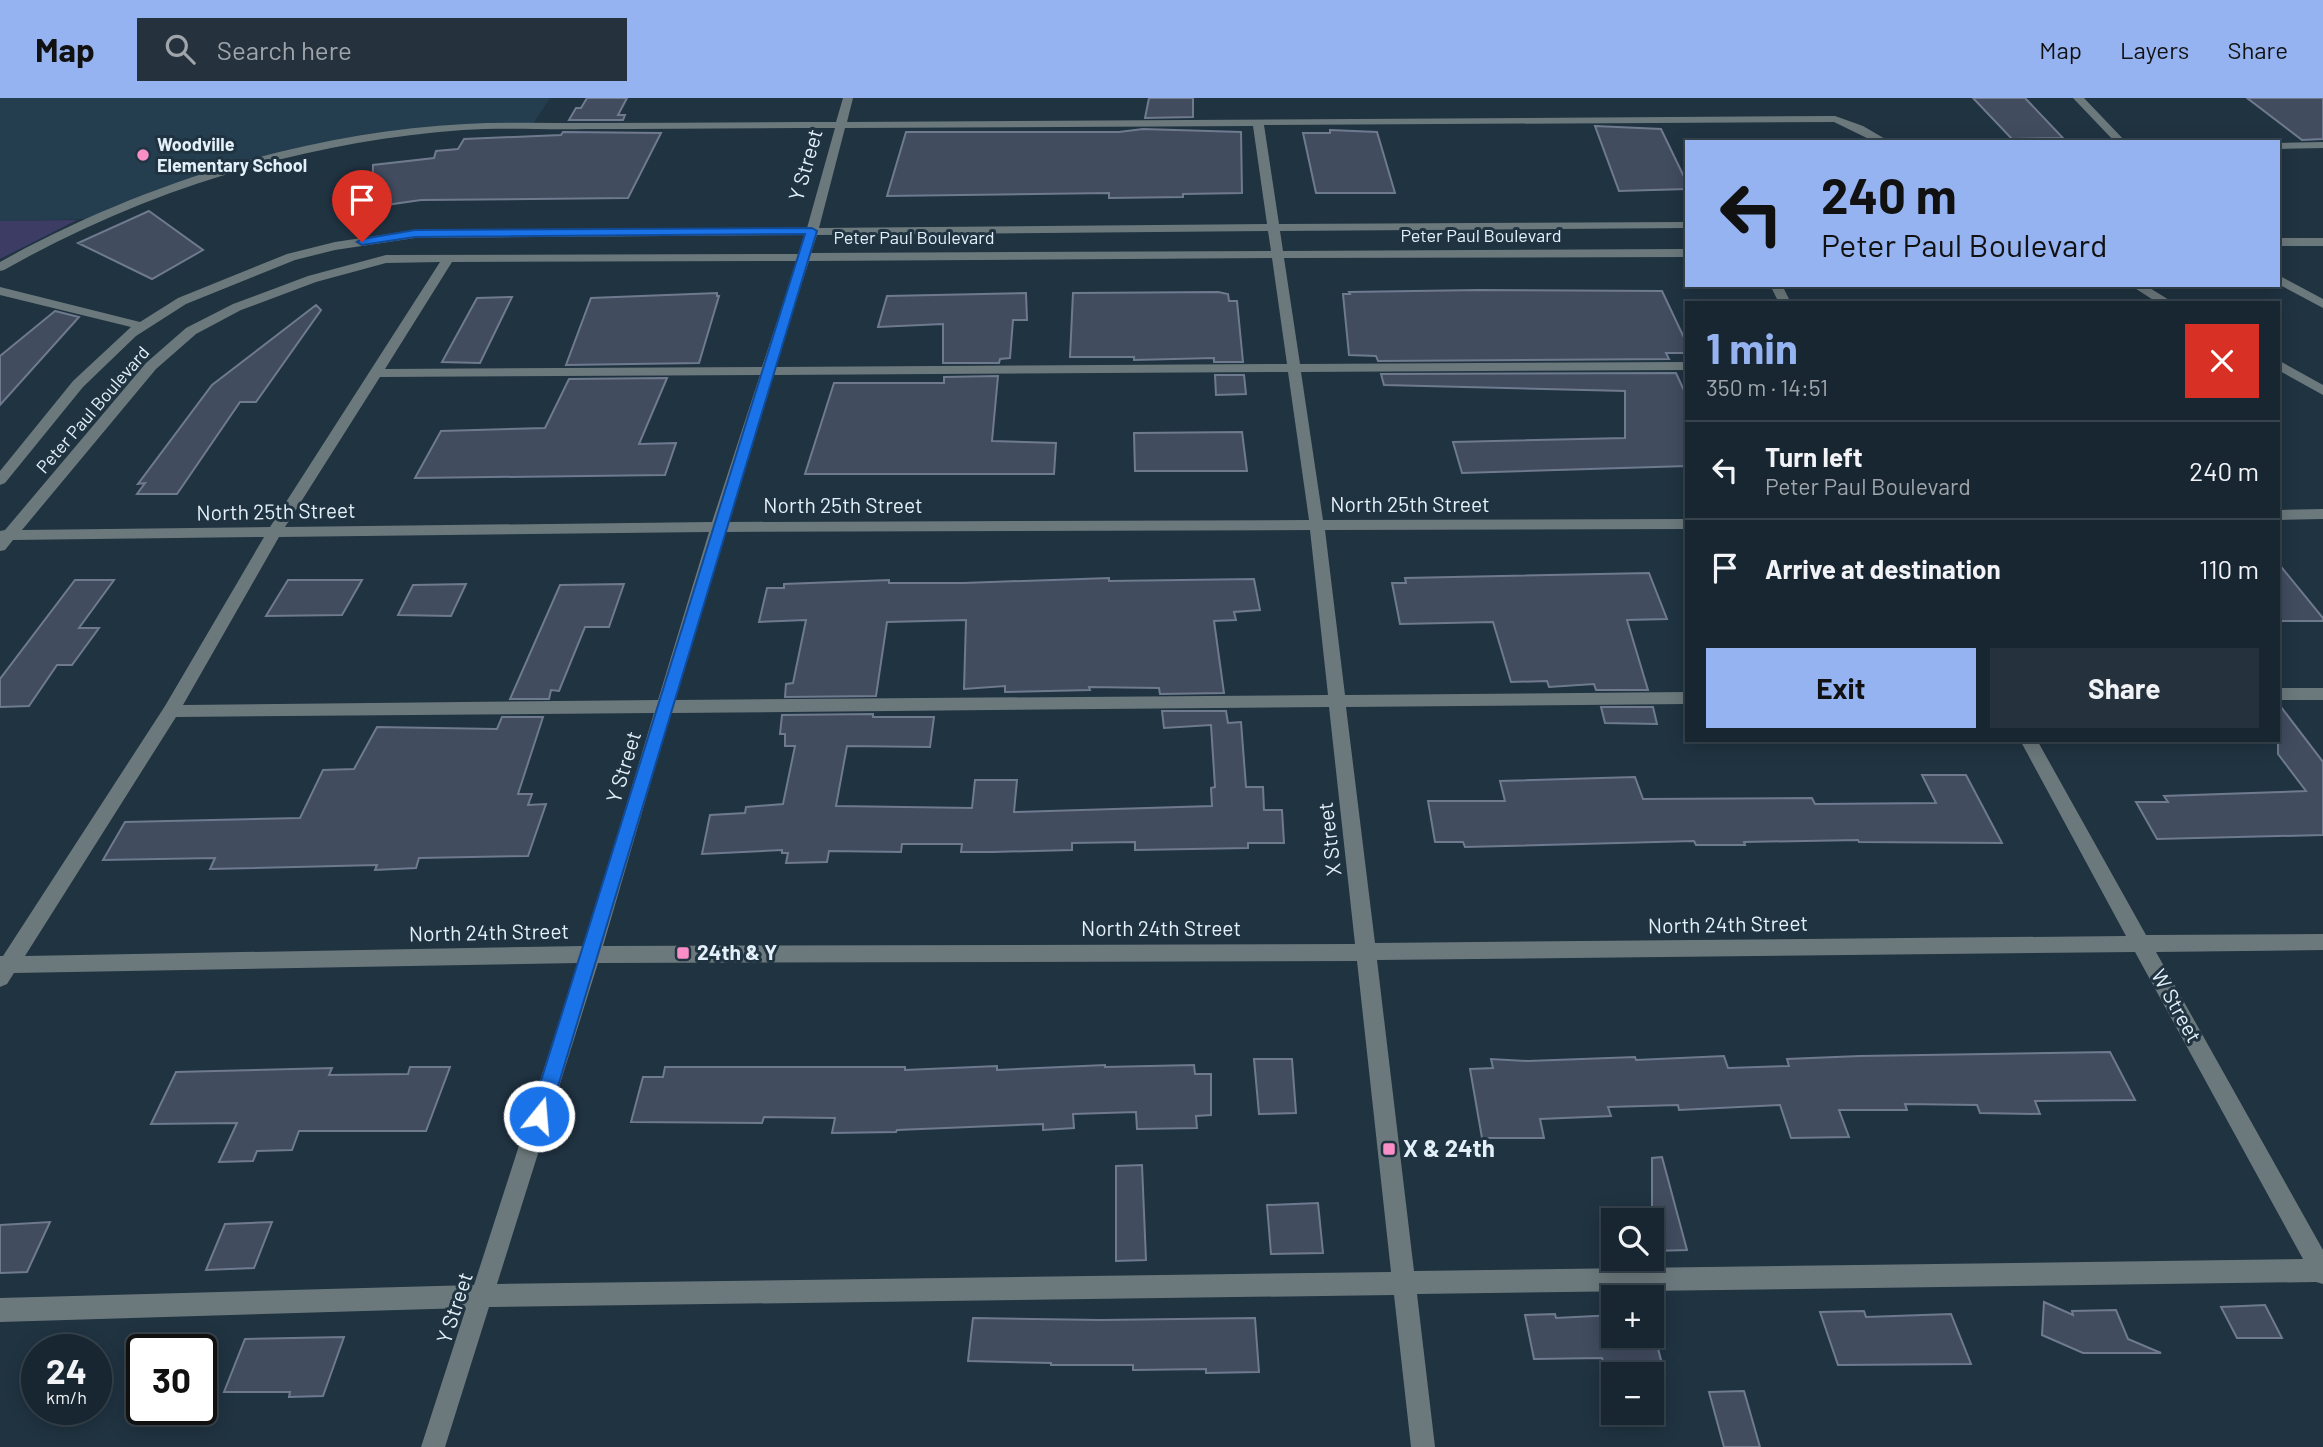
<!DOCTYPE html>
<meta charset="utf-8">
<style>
body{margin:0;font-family:Barlow,sans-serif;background:#25323d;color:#f1f3f6;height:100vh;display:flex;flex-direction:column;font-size:26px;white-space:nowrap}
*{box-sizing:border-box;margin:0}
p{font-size:23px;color:#9fa5ab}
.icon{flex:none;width:38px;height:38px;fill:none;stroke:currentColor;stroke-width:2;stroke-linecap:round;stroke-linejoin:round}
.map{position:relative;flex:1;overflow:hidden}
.side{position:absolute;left:1685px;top:203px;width:595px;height:441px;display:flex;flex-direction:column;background:#182631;border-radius:0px;box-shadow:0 4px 18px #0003,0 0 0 2px #36434d}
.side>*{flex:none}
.top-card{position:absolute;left:1685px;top:42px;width:595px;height:147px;border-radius:0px;box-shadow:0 4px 18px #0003,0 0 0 2px #36434d;background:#95b2f1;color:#111;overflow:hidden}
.fabs{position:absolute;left:1601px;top:1110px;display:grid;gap:14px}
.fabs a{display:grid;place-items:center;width:63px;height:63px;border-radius:0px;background:#182631;box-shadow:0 4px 18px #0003,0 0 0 2px #36434d;font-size:35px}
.speed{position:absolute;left:21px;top:1236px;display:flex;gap:14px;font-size:35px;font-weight:700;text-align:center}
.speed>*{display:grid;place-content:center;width:91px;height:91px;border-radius:50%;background:#182631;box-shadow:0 4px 18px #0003,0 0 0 2px #36434d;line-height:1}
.speed small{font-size:18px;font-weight:400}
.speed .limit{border:4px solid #111;border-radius:10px;background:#fff;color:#111}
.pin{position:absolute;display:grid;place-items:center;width:60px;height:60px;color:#fff;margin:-72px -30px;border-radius:50% 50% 50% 0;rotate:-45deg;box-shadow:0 0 7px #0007}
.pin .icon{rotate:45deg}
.me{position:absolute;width:77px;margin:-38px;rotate:17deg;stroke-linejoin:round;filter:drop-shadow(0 0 5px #0008)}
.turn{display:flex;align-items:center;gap:24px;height:147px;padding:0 21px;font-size:32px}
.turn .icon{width:91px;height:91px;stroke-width:2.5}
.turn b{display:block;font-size:49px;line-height:60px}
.round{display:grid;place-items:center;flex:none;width:74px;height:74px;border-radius:0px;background:#25323d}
.overview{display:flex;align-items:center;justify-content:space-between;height:119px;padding:0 21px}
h1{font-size:42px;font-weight:700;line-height:52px;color:#95b2f1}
.button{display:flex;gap:14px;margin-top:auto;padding:14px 21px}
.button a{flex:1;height:80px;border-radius:0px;background:#95b2f1;color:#111;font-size:28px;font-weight:700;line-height:80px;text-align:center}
.button a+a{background:#25323d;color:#f1f3f6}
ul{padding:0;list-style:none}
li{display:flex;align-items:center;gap:21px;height:98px;padding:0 21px;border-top:2px solid #36434d}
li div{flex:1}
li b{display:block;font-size:26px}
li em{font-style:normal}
header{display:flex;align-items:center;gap:42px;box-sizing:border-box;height:98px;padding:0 35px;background:#95b2f1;color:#111}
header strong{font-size:33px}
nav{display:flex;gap:38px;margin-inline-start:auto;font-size:24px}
.search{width:490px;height:63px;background:#25323d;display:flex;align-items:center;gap:18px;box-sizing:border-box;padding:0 24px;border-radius:0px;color:#9fa5ab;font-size:26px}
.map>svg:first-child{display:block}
.built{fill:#243e4f}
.green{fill:#3c3c65}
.building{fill:#414c5f;stroke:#6f7a8f;stroke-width:2}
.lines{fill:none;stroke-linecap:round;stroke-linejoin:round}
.minor{fill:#6c797c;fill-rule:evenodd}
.route{fill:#1a73e8;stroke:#114b97;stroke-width:2}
.poi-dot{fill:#fa8fc8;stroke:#203341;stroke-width:2.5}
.labels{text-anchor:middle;stroke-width:6;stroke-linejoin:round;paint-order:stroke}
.far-poi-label{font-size:18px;font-weight:bold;fill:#e4f0f9;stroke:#203341;text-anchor:start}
.far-street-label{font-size:18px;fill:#e4f0f9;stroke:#203341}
.street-label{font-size:21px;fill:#e4f0f9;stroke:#203341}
.poi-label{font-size:21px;font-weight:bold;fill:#e4f0f9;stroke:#203341;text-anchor:start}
.near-poi-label{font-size:24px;font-weight:bold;fill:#e4f0f9;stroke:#203341;text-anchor:start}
</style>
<header>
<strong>Map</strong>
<div class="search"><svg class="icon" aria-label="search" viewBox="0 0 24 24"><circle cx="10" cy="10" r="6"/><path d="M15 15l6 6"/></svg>Search here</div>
<nav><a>Map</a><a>Layers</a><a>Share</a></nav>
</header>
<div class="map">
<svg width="2323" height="1349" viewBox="0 0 2323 1349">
<rect width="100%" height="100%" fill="#203341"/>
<path class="built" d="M0,0H550L533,26L403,36L262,62L94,121L0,123Z"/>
<path class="green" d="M77,122L0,161V123Z"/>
<path class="building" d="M587,0H627L618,17H625L623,22H569L576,10H581Z
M1149,0H1193V19L1145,20Z
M1973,0H2025L2063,40L2012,41Z
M2247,0H2323V41L2302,42Z
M1595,28L1661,31L1687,85V91L1619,93Z
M1143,31L1241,34L1242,95L1183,96V99L1109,100V95L887,98L906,34H1119Z
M1330,32L1377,34L1395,95H1316L1303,35H1330Z
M563,34L661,35L628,100L421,102L372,109L373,67L434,60L436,53L458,51L464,41L561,37Z
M149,113L203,152L152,181L78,145Z
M1479,192L1662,193L1687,246V255H1666L1669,261L1378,263L1376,258L1349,257L1343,196H1350L1349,194Z
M1218,194L1228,196L1229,203H1237L1243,264H1214V260L1134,262V259H1070L1073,195Z
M717,195V198H719L699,265L566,267L591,200Z
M1026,195L1027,222H1013L1010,260L1000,261L999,265H943V226L878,229L887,198Z
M512,199L480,265L442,264L477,200Z
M316,207L321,212L256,304H240L177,396H137L145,385L138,386L212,287Z
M55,213L79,219L0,307V258Z
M1676,275L1687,299V368L1462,375L1453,344L1625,340V293L1384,287L1381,276Z
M1215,277H1244L1246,296L1216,297Z
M998,278L992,343L1056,345L1054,376H805L834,285H944V279Z
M667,280L639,346L676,345L665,377L415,380L441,333L545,330L569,281Z
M1242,334L1247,373H1135L1134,335Z
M2278,465L2323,520V523H2278Z
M1649,475L1667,521L1627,522L1648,592H1596L1594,586L1549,589L1547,583L1511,584L1493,524L1400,526L1392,485H1406L1405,480Z
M1109,480V483L1254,481L1260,512L1234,514L1236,522L1214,523L1224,595L1160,596L1159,590L1089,589L1090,592L1005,594V588L964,591L966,522L887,524L876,598L785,599L786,586L793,585L806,522L759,524L767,490H784V486L889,482V485H963Z
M75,482H114L79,530H99L72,567H57L29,608L0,609V581Z
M288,482H362L342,517L266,518Z
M466,486L451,518L398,517L413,487Z
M624,486L609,529H585L559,593L551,592L549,601H510L560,487Z
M2278,605L2323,664V737L2157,741L2136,704H2168L2164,698L2306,693L2278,656Z
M1601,609H1653L1657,626L1605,625Z
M1162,613H1226L1228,625L1241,624L1246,689H1263L1264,712H1282L1284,745H1248V750L1135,752V744L1072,745V752L992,754H961L962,746H902L901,754L829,753L827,764L786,765L788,755H782V752L702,756L710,717L745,715L746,709L783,706L795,648H785V636H780L782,617L873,616V619H934L930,649L847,648L836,708L972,710L975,682H1017L1014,714L1212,708L1211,690L1215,689L1211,627L1164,630Z
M502,619H543L518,696H532L528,707L546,706L528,758L419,760L416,770L375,772L377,767L210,771L215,760L103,762L125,724L300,720L323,672L354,671L377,629L497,631Z
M1922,677H1966L2002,745L1859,744L1858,742L1744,744L1745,747H1696L1694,743L1465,749L1463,744H1435L1428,703H1505L1500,683L1635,679L1643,701L1812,700L1815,706L1936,705Z
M2110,954L2135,1002L2035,1003L2040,1016L1980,1015L1977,1007L1905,1006L1907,1012H1839L1849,1039L1791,1040L1780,1007L1679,1012L1678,1007L1608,1009L1611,1018L1540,1021L1544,1040H1482L1470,971L1493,970L1491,961L1528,963L1635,959L1636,962L1724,958L1728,970L1789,968L1787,961L1860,958Z
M1254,961H1292L1296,1015L1259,1016Z
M1105,967V969L1194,967L1195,976H1211V1017L1196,1018L1197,1030L1137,1031L1136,1014L1073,1016L1074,1030L1043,1032V1026L897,1032L896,1034L832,1035L835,1020L764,1019L762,1025L631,1024L643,979H663L665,969H905V972L997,968V972Z
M410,969H450L426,1033H299L292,1052L257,1053L253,1063L219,1064L237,1025L151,1026L176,974L332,970L329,977L408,976Z
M1662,1059L1687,1152L1652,1153V1060Z
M1142,1067L1146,1162L1116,1163V1068Z
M1318,1105L1323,1155L1271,1156L1267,1107Z
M50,1124L27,1174L0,1175V1127Z
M272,1124L254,1170L206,1172L225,1126Z
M2044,1204L2073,1217L2072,1213L2116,1212L2128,1241L2161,1255H2083L2042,1237Z
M2265,1207L2282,1240H2237L2221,1209Z
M1864,1213L1866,1219L1951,1216L1971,1266L1838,1267L1820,1214Z
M1555,1216L1556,1220L1614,1217V1237H1652V1228L1665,1277L1614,1276V1279H1606L1602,1260L1534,1261L1525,1217Z
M973,1220L1101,1222L1255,1220L1259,1274L1206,1275V1271L1133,1272V1267H1051V1265L968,1263Z
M344,1239L323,1298L289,1299L290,1294H224L245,1241Z
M1744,1293L1760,1349H1724L1709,1294Z"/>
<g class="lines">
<path class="minor" d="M843,0H853L847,24L1835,18L1863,28L1887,42L1888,44H1875L1834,24L1264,27L1279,126L1687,124V130L1280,133L1283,153L1687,151V159L1284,160L1300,266L1687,264V272L1301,274L1323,422L1687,421V431L1325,432L1345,597L1687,594V606L1346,609L1375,845L2126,838L2020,642H2037L2146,837L2323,836V852L2156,854L2323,1152V1186L2316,1184L1417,1196L1435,1349H1411L1394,1197L489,1209L445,1349H421L466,1210L0,1224V1200L474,1187L578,865L14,875L7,886L0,889V858H3L165,608L264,439L13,442L5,452L0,453V433L5,432L146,265L186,230L233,206L308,178L386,157L799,156L805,137L415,140L335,152L295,162L186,206L136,238L83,289L5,385L0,387V373L73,283L131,229L0,197V189L140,224L178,200L287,156L335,144L415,132L807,130L835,30C751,30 668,31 585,31C545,32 503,29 463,32C301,44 145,92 4,172L0,173V164C138,87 305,34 465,26C505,24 546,25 587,25C670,25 753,24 836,24ZM1253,28L1267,126L819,130L845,30ZM1268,133L1271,153L811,155L817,137ZM1272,160L1287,266L775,269L809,163ZM797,163L762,269L385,271L452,164ZM440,164L270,429L22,432L156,271L196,236L241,212L316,184L386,165ZM1288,274L1309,422L727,424L773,277ZM760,277L712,424L285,429L380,279ZM1310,432L1328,597L675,602L724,434ZM709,434L658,602L183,607L279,439ZM1329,609L1355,846L603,848L671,615ZM654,615L584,848L25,858L176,619ZM2135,854L2303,1161L1414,1173L1377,862ZM1357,863L1391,1174L497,1186L598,865Z
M2073,0H2084L2126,44H2115Z
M2323,44V50L2278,51V45Z
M2278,140H2323V148H2278Z
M2278,177L2323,201V210L2278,186Z
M1770,187H1782L1791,205H1779Z
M2130,187H2145L2174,205H2158Z
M2278,262L2323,287V297L2278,272Z
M2323,411V421L2278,422V412Z
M2278,590H2323V602H2278Z"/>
</g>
<path class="route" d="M812,130L817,133L549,1018L546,1024L539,1027L533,1024L530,1018L805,136L415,139L362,147L357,144L362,141L415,132Z"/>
<g class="poi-dot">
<circle cx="143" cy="57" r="7"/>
<rect x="676" y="848" width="14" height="14" rx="3.5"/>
<rect x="1382" y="1044" width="14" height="14" rx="3.5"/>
</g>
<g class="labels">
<g class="far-poi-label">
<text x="157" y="53">Woodville<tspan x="157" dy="21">Elementary School</tspan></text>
</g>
<g class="far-street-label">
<text x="1481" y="144">Peter Paul Boulevard</text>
<text x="914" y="146">Peter Paul Boulevard</text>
<text transform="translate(93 312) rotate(-49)" y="6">Peter Paul Boulevard</text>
</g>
<g class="street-label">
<text transform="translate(806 67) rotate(-74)" y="7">Y Street</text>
<text x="1410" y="414">North 25th Street</text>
<text x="843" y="415">North 25th Street</text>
<text transform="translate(276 414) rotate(-1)" y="7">North 25th Street</text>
<text transform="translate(624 669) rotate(-73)" y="7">Y Street</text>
<text transform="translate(1330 741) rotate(-97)" y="7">X Street</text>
<text transform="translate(1728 827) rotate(-1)" y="7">North 24th Street</text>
<text x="1161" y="838">North 24th Street</text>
<text transform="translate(489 835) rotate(-1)" y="7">North 24th Street</text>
<text transform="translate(2176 908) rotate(61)" y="7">W Street</text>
<text transform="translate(455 1210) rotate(-72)" y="7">Y Street</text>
</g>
<g class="poi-label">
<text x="697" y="862">24th &amp; Y</text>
</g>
<g class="near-poi-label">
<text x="1403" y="1059">X &amp; 24th</text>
</g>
</g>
</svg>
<div class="fabs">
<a><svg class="icon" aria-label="search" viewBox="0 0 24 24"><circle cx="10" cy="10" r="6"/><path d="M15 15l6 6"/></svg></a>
<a>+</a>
<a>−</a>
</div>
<div class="speed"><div>24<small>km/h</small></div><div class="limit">30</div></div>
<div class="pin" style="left:362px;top:144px;background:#d93025"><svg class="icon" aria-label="arrive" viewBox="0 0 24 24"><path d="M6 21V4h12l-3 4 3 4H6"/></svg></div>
<svg class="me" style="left:539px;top:1018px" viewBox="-20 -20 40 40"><circle r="17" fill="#1a73e8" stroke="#fff" stroke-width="3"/><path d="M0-11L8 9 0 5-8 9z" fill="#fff"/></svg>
<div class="top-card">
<div class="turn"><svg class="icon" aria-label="left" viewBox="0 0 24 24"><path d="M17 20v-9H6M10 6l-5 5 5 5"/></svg><div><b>240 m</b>Peter Paul Boulevard</div></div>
</div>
<section class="side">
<div class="overview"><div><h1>1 min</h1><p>350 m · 14:51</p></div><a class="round" style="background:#d93025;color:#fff"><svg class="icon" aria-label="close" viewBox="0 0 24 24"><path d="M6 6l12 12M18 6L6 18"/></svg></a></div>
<ul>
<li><svg class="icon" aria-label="left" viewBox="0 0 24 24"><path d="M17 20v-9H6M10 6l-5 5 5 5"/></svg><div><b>Turn left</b><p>Peter Paul Boulevard</p></div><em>240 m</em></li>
<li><svg class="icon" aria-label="arrive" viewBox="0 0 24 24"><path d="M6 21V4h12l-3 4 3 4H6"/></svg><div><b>Arrive at destination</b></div><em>110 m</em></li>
</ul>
<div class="button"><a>Exit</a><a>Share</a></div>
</section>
</div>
